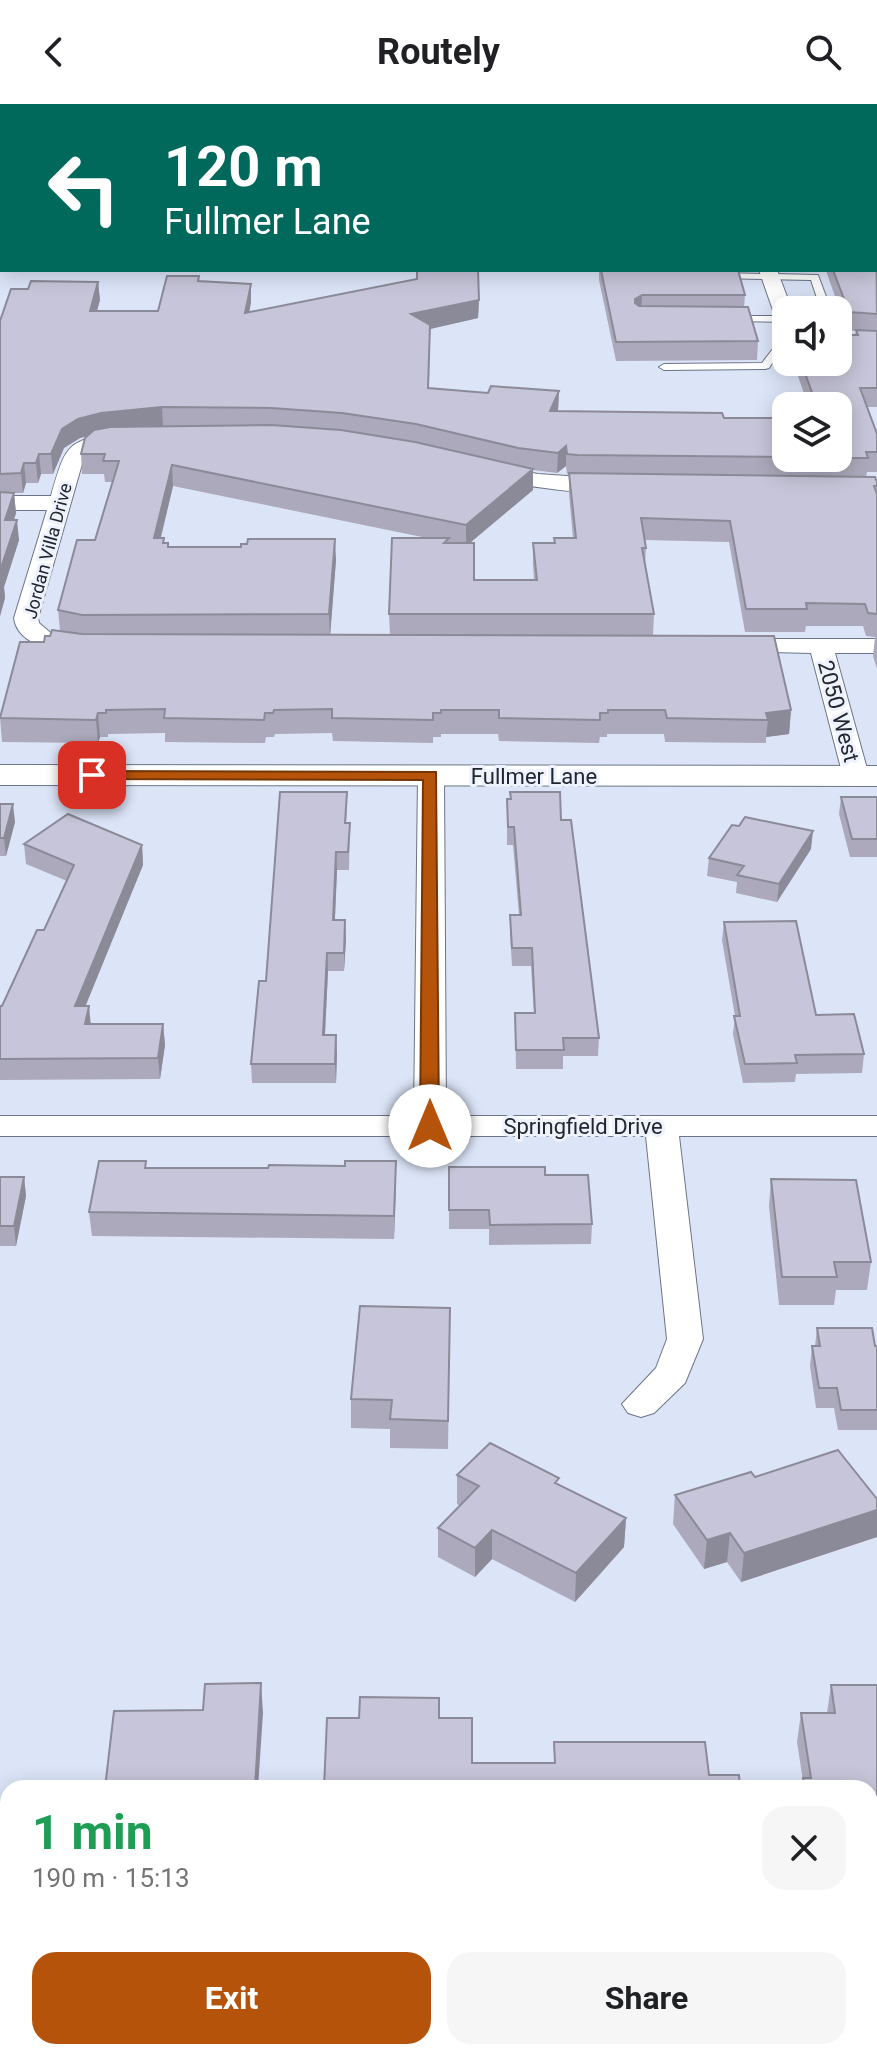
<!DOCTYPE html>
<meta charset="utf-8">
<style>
body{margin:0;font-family:Roboto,sans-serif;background:#f6f6f6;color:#202124;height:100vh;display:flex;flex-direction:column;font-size:30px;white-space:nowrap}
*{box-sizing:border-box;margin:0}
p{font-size:26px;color:#757577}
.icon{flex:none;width:44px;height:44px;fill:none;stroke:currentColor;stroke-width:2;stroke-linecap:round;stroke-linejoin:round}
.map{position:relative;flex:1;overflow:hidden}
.sheet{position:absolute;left:0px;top:1676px;width:878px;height:280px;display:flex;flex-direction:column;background:#fff;border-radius:24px 24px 0 0;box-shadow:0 4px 20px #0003}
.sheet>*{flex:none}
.banner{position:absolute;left:0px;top:0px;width:878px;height:168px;box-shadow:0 4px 20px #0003;background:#00695c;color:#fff;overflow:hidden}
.controls{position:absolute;left:772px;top:192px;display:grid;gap:16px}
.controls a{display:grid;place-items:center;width:80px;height:80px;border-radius:16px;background:#fff;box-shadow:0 4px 20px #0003;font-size:40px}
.pin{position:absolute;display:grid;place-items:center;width:68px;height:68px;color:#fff;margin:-34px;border-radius:16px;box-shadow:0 4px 12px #0006}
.me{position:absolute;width:88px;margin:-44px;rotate:0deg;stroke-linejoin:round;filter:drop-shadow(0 0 6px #0008)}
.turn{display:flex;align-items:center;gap:28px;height:168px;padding:0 32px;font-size:36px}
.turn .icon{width:104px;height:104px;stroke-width:2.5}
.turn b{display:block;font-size:56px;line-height:68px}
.round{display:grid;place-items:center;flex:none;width:84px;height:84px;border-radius:24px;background:#f6f6f6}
.headline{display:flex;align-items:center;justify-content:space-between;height:136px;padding:0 32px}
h1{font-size:48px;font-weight:700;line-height:60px;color:#1e9e55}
.cta{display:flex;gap:16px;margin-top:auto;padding:16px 32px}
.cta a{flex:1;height:92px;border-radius:24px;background:#b45309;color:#fff;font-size:32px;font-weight:700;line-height:92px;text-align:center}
.cta a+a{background:#f6f6f6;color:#202124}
header{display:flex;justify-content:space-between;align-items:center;height:104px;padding:0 32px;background:#fff;font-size:36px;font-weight:700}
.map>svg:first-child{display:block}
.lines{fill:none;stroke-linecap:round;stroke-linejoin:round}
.service-casing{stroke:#6c7485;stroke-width:2}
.minor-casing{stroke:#6c7485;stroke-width:2}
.tertiary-casing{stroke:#6c7485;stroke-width:2}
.service{fill:#fff;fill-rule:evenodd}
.minor{fill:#fff;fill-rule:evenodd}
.tertiary{fill:#fff;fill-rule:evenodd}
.wall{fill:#aba9bb;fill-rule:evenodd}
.shaded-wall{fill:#8b8a98}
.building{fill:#c7c5d9;stroke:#8b8a98;stroke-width:2}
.route{fill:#b45309;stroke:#753606;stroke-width:2}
.labels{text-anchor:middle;stroke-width:6;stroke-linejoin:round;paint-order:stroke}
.far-street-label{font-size:18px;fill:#22262d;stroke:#edf2fe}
.street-label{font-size:22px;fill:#22262d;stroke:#edf2fe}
</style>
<header><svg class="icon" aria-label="back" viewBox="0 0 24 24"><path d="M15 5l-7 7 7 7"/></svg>Routely<svg class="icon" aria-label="search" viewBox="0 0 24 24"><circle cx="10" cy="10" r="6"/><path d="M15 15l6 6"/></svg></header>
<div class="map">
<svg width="877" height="1956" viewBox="0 0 877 1956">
<rect width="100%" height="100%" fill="#dce5f8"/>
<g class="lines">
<g class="service-casing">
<path id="service" d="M719,169L818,171L831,206H821L811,176L716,174V170Z
M731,212H786V218L728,217L726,215Z
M786,239V246L778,250L769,264L765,265L664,266L659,263L664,260L762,259L772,246Z"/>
</g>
<g class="minor-casing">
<path id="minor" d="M700,0H716V2H700Z
M0,156H2L4,166H0Z
M759,166H777L792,206H786V221L776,215Z
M123,327L130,329L134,333L130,337L94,345L84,353L38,514L39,519L52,530L96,538L99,543L96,548C71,554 17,544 14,514L47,406H0V392H51C67,337 66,338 123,327Z
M489,362L538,370L610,375L621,382C607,398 504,378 481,373L478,368Z
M733,535H877V549H835L869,672L865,678H847L843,672L811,549L724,547L721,542L724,537Z
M431,664L440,666L444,672L446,1012H877V1032H679L703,1235L685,1279L654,1309L641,1313L628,1309L622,1300L656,1264L667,1235L646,1032H0V1012H414L418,672L422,666Z
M0,1799L8,1802V1848L0,1845Z
M870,1853H877V1893H870Z"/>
</g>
<g class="tertiary-casing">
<path id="tertiary" d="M2,11V26L0,27V12Z
M0,661L877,662V682L0,681Z"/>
</g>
<use href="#service" class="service"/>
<use href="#minor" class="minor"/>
<use href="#tertiary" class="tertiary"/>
</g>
<path class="wall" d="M754,0H877V303H867L877,330V368H867L866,373L877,378V565L873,552L875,533L866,532L863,522H806L805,528H745L729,438L645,436L646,444L645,463L654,510L653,531L791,606L789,630L766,633V639L665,638L664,630H607V633H600L599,639L499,637L498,630H441V633H433V639L333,637L332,629L275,630L274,633H266L265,639L165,638V629L108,630V633H100L98,639L2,638L0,613L44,538L60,527L58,506L95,436L112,378H105L104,370H82L81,350L87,332L80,334L64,344L53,370H41L38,379H26L23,389H14L16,409L14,416L19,436L4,483L5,494L0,512V217L28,185L98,178L100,196L97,207H158L199,177L251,198L249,208L479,196L478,214L430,225L429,284L488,289L559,287L558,308L724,314H780L781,301L807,298L793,258H838L855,231L856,227L847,226L826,167L817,166H876V2H755ZM786,302L838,354H786ZM566,362L567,370H569V390L573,434L554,439H533V461L534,476H474L470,439L533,386V366L557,369ZM173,382L427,434L389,510L390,531H330L336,456L168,443L164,439V434H161Z
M599,166H738L745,191L744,203L758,237L757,256L616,257L599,176Z
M841,693H877V753H850L839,710Z
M507,695L561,716L599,934L598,952H563V965H516L515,909H534L531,862H512L510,829V811H519L513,741H507Z
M0,700L15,718L6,752H0Z
M347,705L346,719H350L349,766H337L335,816L346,834L344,867H328L325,931L337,949L336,979H252L251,960L266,877Z
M24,740L142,741L143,761L85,902L91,920H163L165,941L160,975L0,976V902H2L44,826L67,777L26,760Z
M811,745L777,798L736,789L737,778L707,772L709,754Z
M724,818L816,911L864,950L862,969L796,970L795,978L743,979L733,930L735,912L722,836Z
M146,1057V1064H268L345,1062L396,1057L394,1135L92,1132L89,1108Z
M449,1063L545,1071L592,1120L591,1140L489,1141V1125H449Z
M0,1073H24L26,1092L16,1142H0Z
M771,1075L871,1158L867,1186H836L834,1201H779L769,1102Z
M450,1204L448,1345L390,1344V1325L351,1324V1295Z
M817,1224L877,1242V1326H838L834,1304H816L810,1262L812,1242H815Z
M457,1371L559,1381L626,1414L624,1443L575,1498L492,1455L475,1473L438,1453V1424L460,1402L457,1400Z
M755,1373L877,1395V1433L741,1478L727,1458L704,1465L673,1420L675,1391Z
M831,1581H877V1761H870V1684H802L803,1677L797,1638L801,1609H827Z"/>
<path class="shaded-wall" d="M98,178L100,196L91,226L90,207Z
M251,180V198L246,227L245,209Z
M642,191L641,209L634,212L635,195Z
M479,196L478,214L430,225L411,210Z
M559,287L558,306L549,327L550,307Z
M162,303L163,322L103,328L80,334L64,344L53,370L51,350L62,325L78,315L101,309Z
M566,342V362L557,369L558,349Z
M39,350L41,370L38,379L36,359Z
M24,359L26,379L23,389L21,369Z
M172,361L173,382L155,456L154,434Z
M533,365V386L466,442V421Z
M14,389L16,409L8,436L5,416Z
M17,416L19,436L4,483L5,494L0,512V467Z
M335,435L336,456L330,533L329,510Z
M791,606L789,630L766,633L768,616L766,609Z
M98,609L100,633L98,639L96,616Z
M13,700L15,718L6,752L4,734Z
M813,727L811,745L777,798L779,780Z
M142,741L143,761L77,923L75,902Z
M336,748L337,766L334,834L333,816Z
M345,816L346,834L344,867V849Z
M327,849L328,867L324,949L323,931Z
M89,902L91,923L85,920Z
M163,920L165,941L160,975L158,954Z
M336,931L337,949L336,979L335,960Z
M396,1057V1080L394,1135V1112Z
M24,1073L26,1092L16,1142L14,1122Z
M877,1406V1433L741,1478L744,1449Z
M626,1414L624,1443L575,1498L576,1469Z
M492,1426V1455L475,1473V1444Z
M730,1429L727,1458L704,1465L707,1436Z
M261,1579L263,1609L258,1684H255Z"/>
<path class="building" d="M61,0H358L357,2H60Z
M456,0H519L520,2H456Z
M604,0H658L659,2H604Z
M761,0H877V17L876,18V2H762Z
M876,24L877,29L876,112Z
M876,117L877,210L849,208L833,166H876Z
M417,166H478L479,196L411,210L430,221L428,284L488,289L491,282L559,287L550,307L722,309L724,314H785L781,301L815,297L801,258H838V231H858L856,226L877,227V284H860L877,330V348H866L868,354H838V302H786V353L577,351L567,350L566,342L558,349L518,344L416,320L342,309L271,304L162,303L101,309L78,315L62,325L51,350H39L36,359H24L21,369L0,370V217L11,185H28L31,177L98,178L90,207H158L167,172H199L198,177L251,180L245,209L417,175Z
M601,166H738L745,191H642L635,195V199L639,202L748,203L758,237L616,238Z
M271,321L341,326L415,338L533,365L466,421L172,361L154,434H164L163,439H168V443H241V440H247L248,435H335L329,510L82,511L58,506L77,436H95L119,357H103L105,350H81L85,334L94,326L110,323Z
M569,369L875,373L877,378V382H874L877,390V510L868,509L865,500L806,499L807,505H746L730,417L641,414L646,444H642L654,510H389L392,434H449L444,439H474V476H537L533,439H555L554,434H576Z
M0,388L14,389L5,416H17L0,467Z
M52,526L82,530L774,532L791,606L766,609L768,616L667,614L665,606H608V609H600V616L499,614V606H441V609H433V616L332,614V605L274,606L273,609H265L264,616L164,614L165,605L106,606V609H98L96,616L0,614L20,538H44L45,532H50Z
M280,688H347L345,719H350L348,748H336L333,816H345L344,849H327L323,931H336L335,960H251L259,877H266Z
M510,688H560L561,716H571L599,934H563L564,946H516L515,909H535L532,844H512L510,811H521L514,723H508L507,695H511Z
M841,693H877V735H852Z
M0,700H13L4,734H0Z
M68,710L142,741L75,902H89L85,920H163L158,954L0,955V902H2L37,826H44L74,761L24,740Z
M745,713L813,727L779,780L737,771L744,762L709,754L732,721L739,722Z
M796,817L816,911L854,910L864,950L795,951L797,959L745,960L734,912H740L724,818Z
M99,1057H146L145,1064H268L269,1061L345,1062V1057H396L394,1112L89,1108Z
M449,1063H545V1071H588L592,1120L490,1121L489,1106H449Z
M0,1073H24L14,1122H0Z
M771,1075L856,1076L871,1158H834L837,1173H782Z
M360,1202L450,1204L448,1317L390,1315L392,1296L351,1295Z
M817,1224H872L875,1242H877V1306H841L837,1284H819L812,1242H820Z
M490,1339L559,1374L555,1379L626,1414L576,1469L492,1426L475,1444L438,1424L479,1382L457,1371Z
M838,1346L877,1395V1406L744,1449L730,1429L707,1436L675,1391L751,1368L755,1373Z
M261,1579L255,1684H105L114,1607L203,1606L205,1580Z
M831,1581H877V1732H870V1684H805L803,1674H811L801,1609H835Z
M360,1593L439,1594V1614H472V1659H555L554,1638H705L709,1671H739L740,1684H324L327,1614H359Z
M467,1948H554L555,1956H467Z"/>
<path class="route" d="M92,667L436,668L439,1022L436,1026H423L420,1022L423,676L87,675L85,671Z"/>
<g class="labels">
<g class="far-street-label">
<text transform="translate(48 447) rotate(-75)" y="6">Jordan Villa Drive</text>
</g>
<g class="street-label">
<text transform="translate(839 607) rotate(75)" y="8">2050 West</text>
<text x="534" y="680">Fullmer Lane</text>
<text x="583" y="1030">Springfield Drive</text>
</g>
</g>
</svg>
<div class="controls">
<a><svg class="icon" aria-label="sound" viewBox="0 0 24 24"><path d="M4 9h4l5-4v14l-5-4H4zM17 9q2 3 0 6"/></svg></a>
<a><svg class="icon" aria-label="layers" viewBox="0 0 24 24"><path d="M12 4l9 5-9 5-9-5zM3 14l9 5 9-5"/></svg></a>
</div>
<div class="pin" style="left:92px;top:671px;background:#d93025"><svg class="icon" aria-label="arrive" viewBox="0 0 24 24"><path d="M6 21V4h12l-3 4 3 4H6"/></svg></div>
<svg class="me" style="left:430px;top:1022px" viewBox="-20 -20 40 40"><circle r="19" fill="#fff"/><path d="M0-13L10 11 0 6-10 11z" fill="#b45309"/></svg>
<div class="banner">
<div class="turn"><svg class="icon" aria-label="left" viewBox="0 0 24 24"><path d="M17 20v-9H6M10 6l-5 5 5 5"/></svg><div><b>120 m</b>Fullmer Lane</div></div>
</div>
<section class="sheet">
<div class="headline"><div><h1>1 min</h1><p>190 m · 15:13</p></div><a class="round"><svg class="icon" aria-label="close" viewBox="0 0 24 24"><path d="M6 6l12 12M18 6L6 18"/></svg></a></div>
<div class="cta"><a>Exit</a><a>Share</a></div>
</section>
</div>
